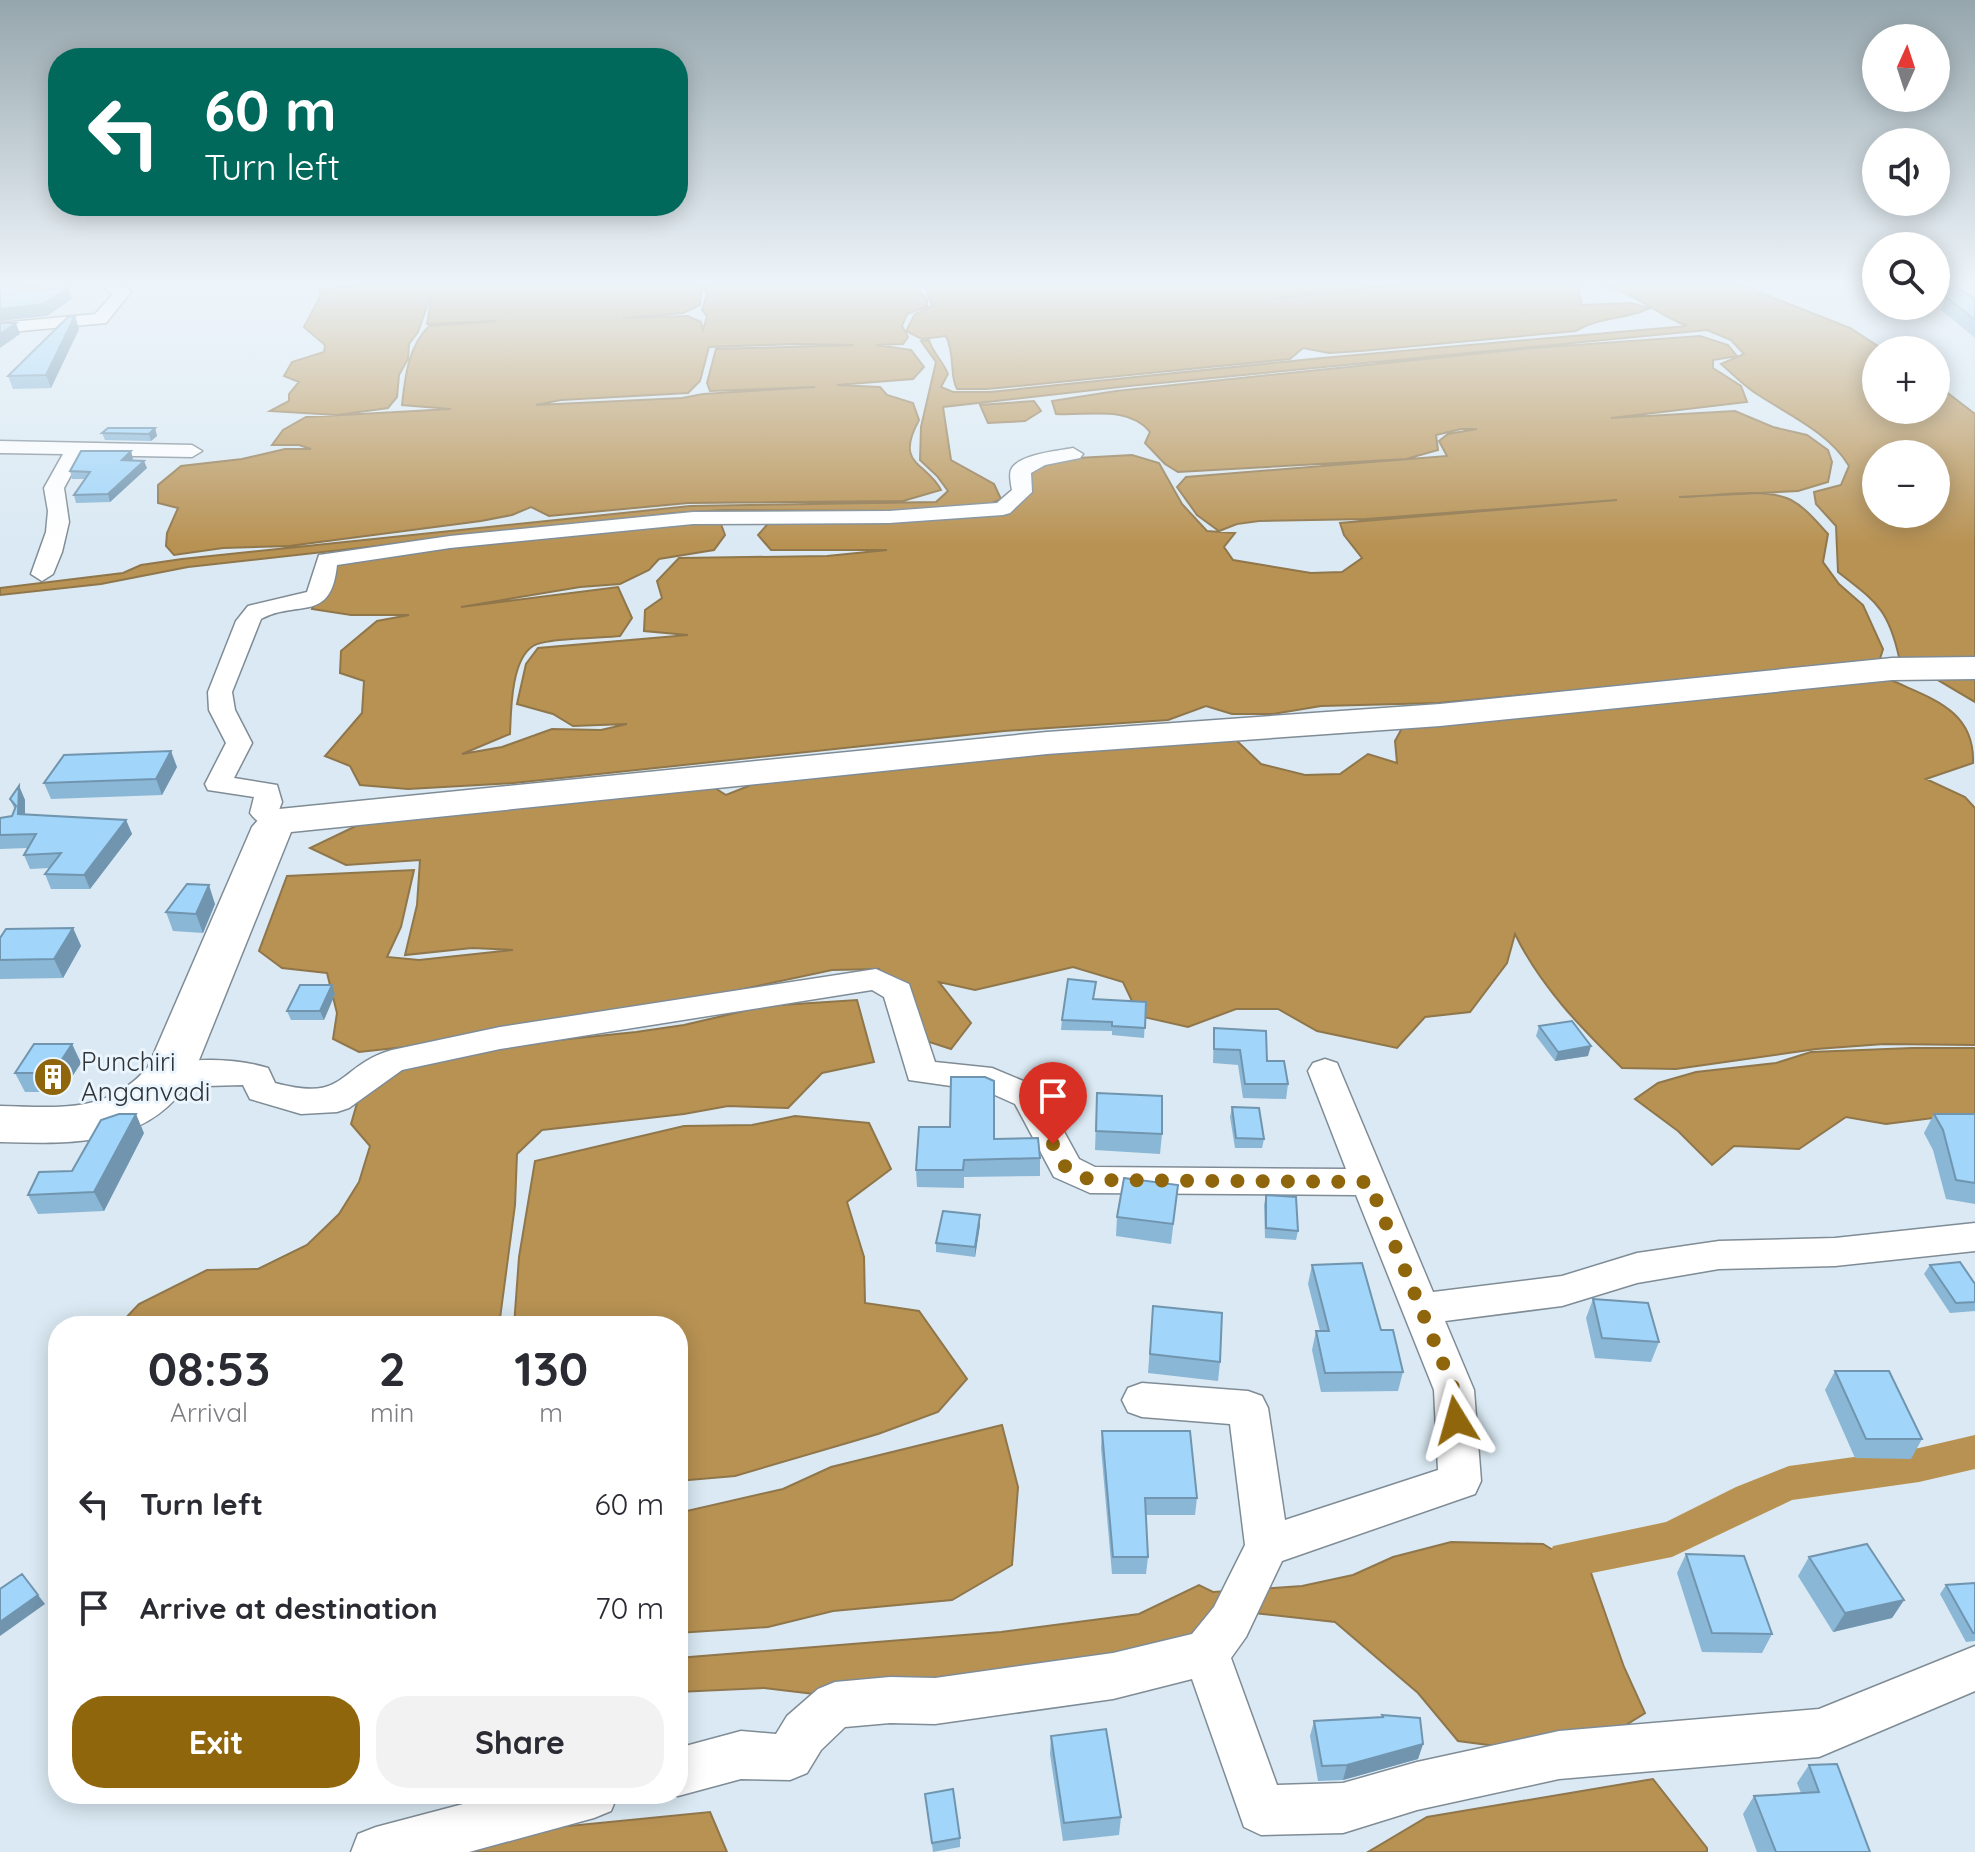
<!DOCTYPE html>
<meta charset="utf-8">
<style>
body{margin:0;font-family:Quicksand,sans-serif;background:#f2f2f3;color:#2b2b33;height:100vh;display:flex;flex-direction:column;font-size:30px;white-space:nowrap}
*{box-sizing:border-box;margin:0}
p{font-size:26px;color:#7c7c81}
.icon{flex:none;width:44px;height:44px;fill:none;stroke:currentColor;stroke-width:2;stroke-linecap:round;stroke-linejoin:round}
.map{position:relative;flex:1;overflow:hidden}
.drawer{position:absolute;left:48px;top:1316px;width:640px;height:488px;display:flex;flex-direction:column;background:#fff;border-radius:32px;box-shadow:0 4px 20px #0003}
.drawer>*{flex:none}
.banner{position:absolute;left:48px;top:48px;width:640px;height:168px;border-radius:32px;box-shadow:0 4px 20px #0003;background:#00695c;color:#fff;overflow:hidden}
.needle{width:52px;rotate:3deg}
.controls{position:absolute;left:1862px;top:24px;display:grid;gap:16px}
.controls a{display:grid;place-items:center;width:88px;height:88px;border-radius:50%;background:#fff;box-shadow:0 4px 20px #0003;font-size:40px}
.pin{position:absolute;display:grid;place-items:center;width:68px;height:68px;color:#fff;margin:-82px -34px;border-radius:50% 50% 50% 0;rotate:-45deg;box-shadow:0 0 8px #0007}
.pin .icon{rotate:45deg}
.me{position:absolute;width:88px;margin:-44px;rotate:352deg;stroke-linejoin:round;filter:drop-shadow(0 0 6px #0008)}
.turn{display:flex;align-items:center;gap:28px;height:168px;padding:0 24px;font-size:36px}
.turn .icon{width:104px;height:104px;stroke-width:2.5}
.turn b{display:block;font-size:56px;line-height:68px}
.eta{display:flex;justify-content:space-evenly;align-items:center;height:136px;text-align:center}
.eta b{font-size:48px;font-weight:700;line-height:56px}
.action{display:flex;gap:16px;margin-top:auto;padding:16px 24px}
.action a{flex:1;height:92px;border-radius:32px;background:#90660d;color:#fff;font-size:32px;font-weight:700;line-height:92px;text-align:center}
.action a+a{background:#f2f2f3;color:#2b2b33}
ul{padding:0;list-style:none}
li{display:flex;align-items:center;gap:24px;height:104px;padding:0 24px}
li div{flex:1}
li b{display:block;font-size:30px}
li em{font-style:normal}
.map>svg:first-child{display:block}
.water{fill:#b89253;stroke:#8f764b;stroke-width:2;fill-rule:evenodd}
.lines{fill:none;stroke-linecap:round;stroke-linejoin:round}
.canal{fill:#b89253;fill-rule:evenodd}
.street-casing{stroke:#7f8c96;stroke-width:3}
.secondary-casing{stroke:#7f8c96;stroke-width:3}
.street{fill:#fff;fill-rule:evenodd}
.secondary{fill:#fff;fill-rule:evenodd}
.wall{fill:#8ab7d6}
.shaded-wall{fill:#7195ae}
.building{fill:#a1d5f9;stroke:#7195ae;stroke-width:2}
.route{stroke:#90660d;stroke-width:14;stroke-dasharray:0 25.2}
.labels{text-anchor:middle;stroke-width:6;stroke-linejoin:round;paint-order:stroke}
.poi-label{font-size:26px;fill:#2e3438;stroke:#eaf5fe;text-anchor:start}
</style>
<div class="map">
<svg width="1975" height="1852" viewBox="0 0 1975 1852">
<rect width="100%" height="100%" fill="#dae9f3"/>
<path class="water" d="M359,285H702L700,305L683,313L623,318L688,316L701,322L703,330L707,316L702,310L707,294L703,285H912L927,299V306L907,314L902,326L908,337L903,344L876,345L911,350L924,367L913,379L837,385L880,387L887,395L913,403L919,420C894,466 926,461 941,490L903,501L688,503L549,516L531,507L512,515L481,521L289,546L223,548L174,555L166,546L167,533L178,508L158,503V485L181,466L242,459L285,449H311L299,445H272L283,430L306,417L451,409L402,405C405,377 408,347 429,326L496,321L427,324L433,289L418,332L409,344L408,359L399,375L397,397L388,408L337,415L270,411L289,401V394L299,382L284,376L292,362L324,352L325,345L304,327L320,297V290ZM794,344L854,345L716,349L707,383L710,391L815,387L703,394L682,398L536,405L561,400L688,393L700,381L709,347Z
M924,285H1391L1270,299L1400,285H1580L1579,293L1582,305L1631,303L1650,308C1626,320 1600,316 1576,331L1361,351L1329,353L1303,348L1290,359L1270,361L987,389H957C949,375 956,357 946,336L922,339L906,331L915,314L932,306Z
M1600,285H1741L1850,328L1884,350H1876V410H1936V384L1975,414V702L1899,657C1888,608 1876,602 1838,572L1836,526L1816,504L1814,492L1841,485L1849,466C1830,434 1791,416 1760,396C1746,388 1734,375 1721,364L1744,354L1731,340L1707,330L1129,386L943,407L951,460L994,484L1001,499L990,504L902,511L723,510L674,513L188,567L101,584L0,595V588L123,573L141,565L182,559L690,506L936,502L948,491L937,476L920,460L921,427L936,362L921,341L929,340C932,352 943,361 948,374L941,387L953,392H990L1322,358L1687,326C1654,313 1637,293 1600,285ZM1876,454H1936V514H1876Z
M1700,336L1728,345L1737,356L1713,360V368L1741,386L1747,402L1611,418L1735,411L1773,427L1807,435L1828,450L1832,462L1828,482L1798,491L1679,497C1710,497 1764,486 1791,500C1806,508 1817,522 1828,534L1823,562L1839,584L1863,605L1883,649L1879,662L1438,703L1321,706L1273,714H1232L1206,706L1168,720L1004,731L514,783L408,789L360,785L350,766L325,756L362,713L364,681L340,673L341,651L377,621L409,615H351L312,609L334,559L718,516L725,535L714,550L659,559L649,570L620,584L580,587L461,607L618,587L632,618L620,636C602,638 545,638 533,646C511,660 511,710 510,734L462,754L502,747L552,729L601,730L627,724L573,726L553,714L517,704L526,664L538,648L688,635L644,631L645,610L662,598L657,581L679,558L827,556L887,550H771L758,535L773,518L890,522L973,517L997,512L1041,460L1132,455L1159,463L1182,504L1207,531L1235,533L1224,547L1233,560L1311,573L1342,572L1362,558L1344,535L1340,523L1617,500L1366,519L1259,521L1237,524L1219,531L1197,515L1177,487L1186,477L1447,456L1439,441L1448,434L1477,429H1461L1436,435L1438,450L1406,459L1178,472L1165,464L1145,443L1150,432C1129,405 1088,416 1056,414L1052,401L1116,391L1522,349Z
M1034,401L1041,411L1025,421L988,423L980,405Z
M1891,680C1929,698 1975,709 1973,763L1926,779L1965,797L1975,808V1045L1884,1044L1816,1049L1676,1069L1622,1068C1581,1028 1540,986 1515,934L1507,963L1470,1012L1425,1017L1397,1048L1317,1031L1278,1009H1236L1188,1027L1139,1016L1123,982L1073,967L975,990L939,982L971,1023L951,1049L911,1036L893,992L879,969L832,970L660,1007L433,1044L359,1052L333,1039L337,1013L327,973L282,968L259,951L287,876L414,870L401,927L387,957L419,960L513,950L472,948L405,955L417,905L420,860L346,865L310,848L356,826L396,817L707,783L726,795L761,781L814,774L1234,738L1261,764L1305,775L1340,774L1368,754L1397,763L1395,741L1406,721Z
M857,1000L874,1062L822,1073L788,1108L728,1106L684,1114L542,1130L517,1154L515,1205L499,1326H118L139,1304L207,1270L258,1269L307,1245L339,1214L359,1182L370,1146L351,1124L360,1093L405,1065L471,1049L636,1032L684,1025L765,1006Z
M1912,1048H1975V1142L1933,1118L1886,1124L1846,1117L1799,1149L1734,1146L1712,1165L1678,1131L1635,1099L1658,1083L1696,1072L1776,1063L1811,1052Z
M795,1116L869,1123L891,1169L847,1202L864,1257L865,1303L919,1311L967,1379L938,1412L878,1434L735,1476L678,1481V1326H514L519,1257L535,1161L684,1126L752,1125Z
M1002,1425L1018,1487L1012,1565L952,1600L833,1611L768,1627L678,1633V1513L783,1489L831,1467Z
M1451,1542L1543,1544L1591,1573L1624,1667L1645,1713L1613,1733L1504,1747L1458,1741L1418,1693L1335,1622L1226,1610L1209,1630L1140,1668L856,1699L764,1688L678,1692V1658L1001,1632L1139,1614L1199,1585L1213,1592L1302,1586L1353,1575L1393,1557Z
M1653,1779L1707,1848V1852H1368L1427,1817Z
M710,1812L727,1852H463L559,1827Z"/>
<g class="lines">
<path class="canal" d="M1975,1435V1469L1919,1482L1792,1500L1672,1557L1567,1578L1553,1572L1547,1559L1553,1546L1666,1522L1736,1487L1789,1466L1919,1448Z"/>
<g class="street-casing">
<path id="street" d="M106,285H122L131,292L106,323L0,333V323L95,314L113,294L107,291Z
M0,441L192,445L202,451L192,457L82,455L64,488L69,522L62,552L53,574L42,581L31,574L46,532L48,511L44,488L63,454L0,453Z
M1073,448L1083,454L1080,458L1045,465L1031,473L1032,492L1010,513L1003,515L889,523L693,524L450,548L337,565C331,624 298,599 261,619L232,692L235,710L252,743L234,778L277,785L282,802L279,810L293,821L289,827C274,830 259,826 250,813L254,797L208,790L205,784L226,743L209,710L208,692L236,621L248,606L307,592L319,555L450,536L693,512L889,511L997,503L1012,490C1011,485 1009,475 1011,470C1018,454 1058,451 1073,448Z
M876,969L909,984L935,1062L992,1068L1040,1088L1079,1159L1095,1167L1346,1169L1308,1071L1313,1063L1325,1059L1337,1063L1433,1292L1562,1276L1637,1253L1719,1241L1835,1238L1975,1223V1251L1835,1266L1719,1269L1637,1283L1562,1306L1445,1321L1474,1390L1481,1481L1475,1494L1282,1561L1246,1637L1231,1658L1277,1785L1343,1783L1417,1762L1559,1731L1819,1709L1975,1646V1691L1819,1757L1559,1779L1417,1810L1343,1833L1261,1835L1244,1827L1192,1679L1113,1699L935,1724L890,1723L845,1727L821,1750L807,1773L790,1780L741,1779L678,1796L673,1794H678V1748L741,1731L776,1734L787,1716L818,1689L835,1682L890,1677L935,1678L1113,1653L1192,1634L1214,1607L1245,1545L1230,1424L1142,1417L1128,1412L1122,1400L1128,1388L1142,1383L1248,1391L1262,1396L1268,1408L1285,1520L1438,1470L1434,1390L1356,1195L1090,1193L1054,1177L1015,1104L986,1091L909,1080L884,997L872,990L500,1049L402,1070L349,1108L337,1112L301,1114L250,1099L243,1085L169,1087L157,1083L152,1075L157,1067C190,1057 235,1058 268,1068L275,1083C349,1103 336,1066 392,1050L500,1027Z
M501,1794H618L611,1811L594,1818L469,1852H351L358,1834L376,1827Z"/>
</g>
<g class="secondary-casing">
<path id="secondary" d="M1975,657V679L1892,680L1440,726L1047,754L291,832L193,1075C151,1147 75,1144 0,1142V1106C57,1107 107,1115 148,1067L252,827L265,812L279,809L1047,732L1440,704L1892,658Z"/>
</g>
<use href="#street" class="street"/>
<use href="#secondary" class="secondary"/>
</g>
<path class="wall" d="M1946,297L1975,299V338L1941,310Z
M75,316L79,329L51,388L13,389L8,376Z
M155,428L157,436L151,441L105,440L102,433Z
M133,459L132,460L147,468L110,502L76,503L74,495L85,479H72L70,471Z
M177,767L162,795L51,799L44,783Z
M19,786L25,800V815L126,820L132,834L90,889H51L45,874L50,868L30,869L24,855L27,848L0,849V818L12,816L15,810L10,799Z
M215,904L203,933L173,931L166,912Z
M73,928L81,946L63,978L0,979V938Z
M335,994L324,1020H291L287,1011Z
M1094,999L1146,1002L1144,1038L1112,1035V1031L1061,1030L1062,1020Z
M1539,1026L1588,1056L1555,1061L1536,1036Z
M1214,1028L1267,1061L1288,1084L1286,1099L1243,1098L1238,1065L1213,1063Z
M72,1044L81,1063L62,1092H25L15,1073Z
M1097,1093L1162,1134L1160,1154L1095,1150Z
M1232,1107L1264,1139L1262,1148H1235L1230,1117Z
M1934,1114H1975V1204L1946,1199L1933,1150L1924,1133Z
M950,1127L994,1139L1040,1158V1176L964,1177V1188L917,1187L916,1170Z
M144,1133L104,1211L38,1214L28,1195Z
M1178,1185L1171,1244L1116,1236L1117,1217Z
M1266,1195L1298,1231L1296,1240L1265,1238L1264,1205Z
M980,1225L975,1257L936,1252V1243Z
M1312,1265L1381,1330L1403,1372L1398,1391L1321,1392L1312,1350L1316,1331H1320L1308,1284Z
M1930,1265L1975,1284V1311L1950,1313L1924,1274Z
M1593,1299L1659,1342L1651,1362L1595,1358L1586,1318Z
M1153,1306L1220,1362L1218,1381L1148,1373Z
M1835,1371L1922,1439L1911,1459L1855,1458L1825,1390Z
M1102,1431L1197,1498L1195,1515H1146L1148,1557L1146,1574H1112L1101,1448Z
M1686,1554L1772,1634L1762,1653L1702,1652L1677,1573Z
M1809,1557L1904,1600L1892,1618L1833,1632L1798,1576Z
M1975,1583V1641L1966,1642L1940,1594L1946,1585Z
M1382,1715L1423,1744L1418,1759L1343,1780L1318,1781L1310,1736L1314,1721L1382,1717Z
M1051,1736L1121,1817L1119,1835L1063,1841L1050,1754Z
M1809,1765L1870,1852H1757L1743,1814L1754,1796L1801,1793L1797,1783Z
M925,1794L960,1838V1847L933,1852Z"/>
<path class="shaded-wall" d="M27,285H43L26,301L22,290Z
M68,288L72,299L47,316L0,321V309Z
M75,316L79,329L51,388L46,375Z
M16,323L20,334L0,348V334Z
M155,428L157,436L151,441L149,434Z
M131,451L133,459L124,467L122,460Z
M144,461L147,468L110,502L108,494Z
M171,751L177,767L162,795L156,779Z
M19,786L25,800V828L18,814Z
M126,820L132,834L90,889L84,875Z
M209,885L215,904L203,933L196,914Z
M73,928L81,946L63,978L54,959Z
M332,985L335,994L324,1020L320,1011Z
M72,1044L81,1063L62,1092L53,1073Z
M1591,1046L1588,1056L1555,1061L1558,1052Z
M136,1114L144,1133L104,1211L94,1192Z
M980,1215V1225L975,1257V1247Z
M38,1595L45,1604L0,1636V1622Z
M1904,1600L1892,1618L1833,1632L1845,1613Z
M1423,1744L1418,1759L1343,1780L1347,1765Z"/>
<path class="building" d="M0,285H27L22,290L68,288L43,304L0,309Z
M1954,286L1975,299V320L1946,297Z
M75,316L46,375L8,376L68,317Z
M0,323H16L0,334Z
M108,428H155L149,434L102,433Z
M81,451H131L122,460L144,461L108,494L74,495L90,472L70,471Z
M171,751L156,779L44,783L64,755Z
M19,786L18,814L126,820L84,875L45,874L61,853L24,855L36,834L0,835V818L12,816L16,806L10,799Z
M187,884L209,885L196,914L166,912Z
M73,928L54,959L0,960V938L6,929Z
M1068,979L1096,982L1093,999L1146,1002L1145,1028L1112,1026V1022L1062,1020Z
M300,985H332L320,1011H287Z
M1572,1021L1591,1046L1558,1052L1539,1026Z
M1214,1028L1266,1031L1267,1061H1284L1288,1084H1245L1240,1050L1214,1049Z
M34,1044H72L53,1073H15Z
M951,1077H985L994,1081V1139L1038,1138L1040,1158L964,1160L963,1170H916L919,1127H950Z
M1097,1093L1162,1096V1134L1096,1131Z
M1232,1107L1259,1108L1264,1139L1236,1138Z
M119,1114H136L94,1192L28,1195L39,1172L72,1171L101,1120Z
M1934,1114H1975V1183L1956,1180L1943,1130Z
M1124,1178L1178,1185L1173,1224L1117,1217Z
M1266,1195L1296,1197L1298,1231L1266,1228Z
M943,1211L980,1215L975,1247L936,1243Z
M1960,1262L1975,1284V1302L1956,1303L1930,1265Z
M1362,1263L1381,1330H1393L1403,1372L1325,1373L1316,1331H1329L1312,1265Z
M1593,1299L1648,1303L1659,1342L1602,1338Z
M1153,1306L1222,1313L1220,1362L1150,1354Z
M1835,1371H1889L1922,1439H1866Z
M1102,1431H1190L1197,1498H1145L1148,1557H1113Z
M1867,1544L1904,1600L1845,1613L1809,1557Z
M1686,1554L1744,1556L1772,1634L1712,1633Z
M22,1574L38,1595L0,1622V1589Z
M1975,1583V1633H1973L1946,1585Z
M1382,1715L1420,1718L1423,1744L1347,1765L1322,1766L1314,1721L1383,1717Z
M1106,1729L1121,1817L1064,1823L1051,1736Z
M1837,1764L1870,1852H1776L1754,1796L1819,1792L1809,1765Z
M953,1789L960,1838L932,1843L925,1794Z"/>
<linearGradient id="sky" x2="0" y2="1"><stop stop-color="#95a6ac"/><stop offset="0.52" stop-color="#eef5fa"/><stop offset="1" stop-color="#eef5fa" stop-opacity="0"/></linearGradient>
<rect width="1975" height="544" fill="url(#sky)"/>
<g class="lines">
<path class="route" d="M1053,1144L1066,1168L1090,1180L1369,1182L1454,1390L1456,1420"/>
</g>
<defs>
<g id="building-disc" transform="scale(2)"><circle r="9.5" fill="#90660d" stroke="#eaf5fe"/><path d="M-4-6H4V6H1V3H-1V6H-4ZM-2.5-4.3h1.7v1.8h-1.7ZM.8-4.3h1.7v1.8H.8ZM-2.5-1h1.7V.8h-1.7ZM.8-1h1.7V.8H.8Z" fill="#fff"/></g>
</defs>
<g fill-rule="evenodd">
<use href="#building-disc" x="53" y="1077"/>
</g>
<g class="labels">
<g class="poi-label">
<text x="81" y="1071">Punchiri<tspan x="81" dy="30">Anganvadi</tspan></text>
</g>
</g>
</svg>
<div class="controls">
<a><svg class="needle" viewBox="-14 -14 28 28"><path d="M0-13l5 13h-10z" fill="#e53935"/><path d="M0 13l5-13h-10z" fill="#7c7c81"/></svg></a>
<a><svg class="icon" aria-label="sound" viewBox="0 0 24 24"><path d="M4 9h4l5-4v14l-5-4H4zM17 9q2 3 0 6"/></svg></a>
<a><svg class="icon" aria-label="search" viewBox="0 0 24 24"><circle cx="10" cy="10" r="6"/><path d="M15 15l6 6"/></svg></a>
<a>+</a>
<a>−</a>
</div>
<div class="pin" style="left:1053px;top:1144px;background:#d93025"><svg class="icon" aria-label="arrive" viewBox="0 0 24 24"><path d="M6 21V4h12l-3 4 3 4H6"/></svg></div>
<svg class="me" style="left:1456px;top:1420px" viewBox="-20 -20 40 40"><path d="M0-17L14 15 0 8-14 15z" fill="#90660d" stroke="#fff" stroke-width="4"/></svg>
<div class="banner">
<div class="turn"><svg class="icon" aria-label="left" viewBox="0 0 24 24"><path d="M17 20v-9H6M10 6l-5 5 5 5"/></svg><div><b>60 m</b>Turn left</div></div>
</div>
<section class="drawer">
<div class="eta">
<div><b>08:53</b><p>Arrival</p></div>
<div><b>2</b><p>min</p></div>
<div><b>130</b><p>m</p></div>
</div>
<ul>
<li><svg class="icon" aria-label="left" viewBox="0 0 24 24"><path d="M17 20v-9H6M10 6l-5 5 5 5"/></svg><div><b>Turn left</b></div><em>60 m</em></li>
<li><svg class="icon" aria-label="arrive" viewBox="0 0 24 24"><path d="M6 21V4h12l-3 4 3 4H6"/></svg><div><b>Arrive at destination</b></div><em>70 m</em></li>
</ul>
<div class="action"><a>Exit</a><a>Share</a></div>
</section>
</div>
